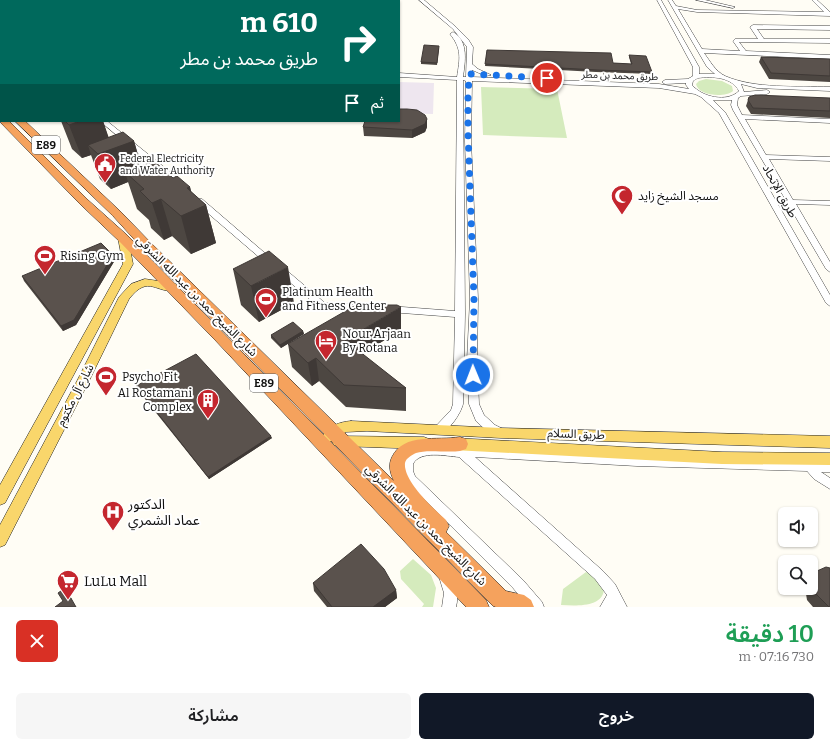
<!DOCTYPE html>
<html lang="ar">
<meta charset="utf-8">
<style>
body{margin:0;font-family:Bitter,"Noto Sans Arabic",serif;background:#f6f6f6;color:#202124;direction:rtl;height:100vh;display:flex;flex-direction:column;font-size:15px;white-space:nowrap}
*{box-sizing:border-box;margin:0}
p{font-size:13px;color:#757577}
.icon{flex:none;width:22px;height:22px;fill:none;stroke:currentColor;stroke-width:2;stroke-linecap:round;stroke-linejoin:round}
.map{position:relative;height:607px;overflow:hidden;direction:ltr}
.side{display:flex;flex-direction:column;background:#fff;flex:1}
.side>*{flex:none}
.top-card{position:absolute;left:0px;top:0px;width:400px;height:122px;box-shadow:0 1px 3px #0004;direction:rtl;background:#00695c;color:#fff;overflow:hidden}
.fabs{position:absolute;left:778px;top:507px;display:grid;gap:8px}
.fabs a{display:grid;place-items:center;width:40px;height:40px;border-radius:6px;background:#fff;box-shadow:0 1px 3px #0004;font-size:20px}
.pin{position:absolute;display:grid;place-items:center;width:34px;height:34px;color:#fff;margin:-17px;border:2px solid #fff;border-radius:50%;box-shadow:0 1px 4px #0007}
.me{position:absolute;width:44px;margin:-22px;rotate:359deg;stroke-linejoin:round;filter:drop-shadow(0 0 3px #0008)}
.turn{display:flex;align-items:center;gap:14px;height:84px;padding:0 16px;font-size:18px}
.turn .icon{width:52px;height:52px;stroke-width:2.5}
.turn b{display:block;font-size:28px;line-height:34px}
.then{display:flex;align-items:center;height:38px;padding:0 16px;background:#0003;gap:8px;font-size:15px}
.round{display:grid;place-items:center;flex:none;width:42px;height:42px;border-radius:6px;background:#f6f6f6}
.summary{display:flex;align-items:center;justify-content:space-between;height:68px;padding:0 16px}
h1{font-size:24px;font-weight:600;line-height:30px;color:#1e9e55}
.action{display:flex;gap:8px;margin-top:auto;padding:8px 16px}
.action a{flex:1;height:46px;border-radius:6px;background:#111827;color:#fff;font-size:16px;font-weight:600;line-height:46px;text-align:center}
.action a+a{background:#f6f6f6;color:#202124}
.map>svg:first-child{display:block}
.industrial{fill:#eee6ef}
.green{fill:#d5ebbd}
.lines{fill:none;stroke-linecap:round;stroke-linejoin:round}
.minor-casing{stroke:#444;stroke-width:1}
.major-casing{stroke:#222;stroke-width:1}
.highway-casing{stroke:#222;stroke-width:1}
.minor{fill:#fff;fill-rule:evenodd}
.major{fill:#f9d66b;fill-rule:evenodd}
.highway{fill:#f5a25d;fill-rule:evenodd}
.wall{fill:#4d4742}
.shaded-wall{fill:#3f3936}
.building{fill:#5a524d;stroke:#3f3936}
.route{stroke:#1a73e8;stroke-width:7;stroke-dasharray:0 12.6}
.labels{text-anchor:middle;stroke-width:4;stroke-linejoin:round;paint-order:stroke}
.far-street-label{font-size:10px;fill:#111;stroke:#fff}
.far-poi-label{font-size:10px;fill:#111;stroke:#fff;text-anchor:start}
.shield{fill:#fff;stroke:#585858;stroke-width:1}
.shield-label{font-size:11px;font-weight:bold;fill:#111}
.street-label{font-size:12px;fill:#111;stroke:#fff}
.poi-label{font-size:12px;fill:#111;stroke:#fff;text-anchor:start}
.near-poi-label{font-size:14px;fill:#111;stroke:#fff;text-anchor:start}
</style>
<div class="map">
<svg width="830" height="607" viewBox="0 0 830 607">
<rect width="100%" height="100%" fill="#fffdf5"/>
<path class="industrial" d="M399,82L434,83L433,114L399,113Z"/>
<path class="green" d="M706,79L722,81L732,86L733,91C725,98 698,96 696,84L699,81Z
M481,87L557,89L567,138L483,135Z
M413,559L431,575L436,588L433,607H422L424,604L401,579L400,571Z
M586,572L594,576L604,589C603,607 578,606 561,605L563,589Z"/>
<g class="lines">
<g class="minor-casing">
<path id="minor" d="M419,0H424L456,27L468,39L473,47L472,64L478,69L491,75L486,76L472,70V77L659,84L689,89L686,85V83L665,84L662,82L665,80L688,79L693,76V67L657,0H661L699,67V74H715L707,67L668,0H672L676,6L697,10L824,12L812,0H817L830,12V16L697,12L678,9L702,49L740,51L733,41L735,39H758L750,27L753,25L830,26V30L757,29L764,39H830V43L739,42L746,51L830,55V59L704,53C710,61 715,71 725,76C755,89 797,86 830,87V91L757,88L741,84L744,92L767,90L770,92L767,94L741,96L738,98L737,105L742,115L830,119V123L745,119L766,155L830,157V161L769,159L793,200L830,201V205L796,204L830,262V272L826,269L733,110L731,105L732,100H713L725,112L830,295V306L826,303L719,113L701,97L695,94L659,88L472,81L471,141L478,299L477,361L479,404L484,415L495,425L505,430L506,433L505,436L501,437L487,431L476,421L469,404L467,361L470,299L465,141L466,81L463,80L465,314L463,404C461,413 447,436 436,432L435,429L436,426L451,410L453,404L455,317L389,312L384,309L389,306L455,311L457,80L399,77V73L457,77C460,58 462,49 450,34L453,32C469,41 465,62 463,77H466L467,47L453,29ZM698,78C712,76 732,77 739,91C727,103 702,97 692,85L693,81Z
M696,0H705L735,7L733,8Z
M0,43H1V47H0Z
M100,121H107L185,184V188H179Z
M196,199H202L273,260L274,262L273,264H267L196,203Z
M282,268L285,269L325,303L364,305L369,308L364,311L320,308L279,273L278,271L279,269Z
M431,446L637,457L830,462V472H821L830,478V489L814,479L807,471L637,466L475,457L603,571L615,584L627,607H600L607,595L595,579L459,457C446,456 420,450 413,464V471L415,476L523,580L542,602L544,607H529L513,588L407,482C394,459 408,447 431,446Z
M446,574L451,576C456,586 459,595 456,607H442L444,593L440,580L441,576Z"/>
</g>
<g class="major-casing">
<path id="major" d="M0,18H1V22H0Z
M123,235L128,238L133,264L5,503L0,505V485L123,264L118,238Z
M145,279L172,283L176,284L177,287L176,290C157,295 149,273 129,299L89,381L5,545L0,547V525L77,381L119,297L131,284Z
M351,421L501,428L830,436V448L501,438L367,431L346,432L338,436L424,437L429,439L431,443L429,447L424,449L339,446L334,445L332,441L329,442L324,441L322,437C328,426 339,422 351,421Z
M453,438L722,452L830,453V465L722,464L453,450L448,448L446,444L448,440Z"/>
</g>
<g class="highway-casing">
<path id="highway" d="M0,90L1,91V97L0,96Z
M1,119V121H9L88,200L127,235L486,600L489,607H466L215,340L119,241L80,204L1,123Z
M15,121H25L121,212L151,243L394,481C390,473 388,465 392,457C404,432 437,441 460,437L466,439L468,444L466,449L460,451C447,453 427,449 416,453C412,455 406,458 405,463C403,481 434,509 446,520L449,526L446,532L506,591L524,595L531,600L534,607H496L493,606L143,249L113,216Z"/>
</g>
<use href="#minor" class="minor"/>
<use href="#major" class="major"/>
<use href="#highway" class="highway"/>
</g>
<path class="wall" d="M439,48L437,65L421,64V62Z
M487,50L613,63L631,64L629,57V55L652,72V74L596,72L485,66Z
M761,57L830,59V82L769,79L759,62Z
M749,97L830,98V118L751,114L746,106Z
M61,121H103L108,137L134,141L141,166L173,178L190,187L191,192L206,205L216,243L191,254L172,236L164,240L151,228L149,220L137,209L128,182L111,189L100,179L91,155L82,158L72,149Z
M363,127H427L425,132L412,138L364,136Z
M115,260L76,325L63,331L24,281L22,276Z
M233,269L294,303L259,322L241,305Z
M401,330L362,354L406,388V411L346,407L319,381L312,386L292,367L288,344Z
M303,331L304,334L281,348L271,338V335Z
M136,386L272,438L209,479L137,389Z
M817,571L830,607H813L807,600L805,588H811V579Z
M313,583L396,590L397,598L385,607H327L314,591Z"/>
<path class="shaded-wall" d="M26,0H42L37,1H22Z
M427,119V127L425,132L412,138V130Z
M80,121H103L112,147L88,145L91,155L82,158L69,125Z
M134,141L144,175L125,172L128,182L111,189L98,154Z
M190,187L196,210L206,205L216,243L191,254L181,216L187,188Z
M161,199L172,236L164,240L152,203Z
M113,255L115,260L76,325L63,331L61,326Z
M288,267L294,303L259,322L251,286Z
M401,307V330L347,363L345,340Z
M303,331L304,334L281,348L280,345Z
M316,358L319,381L312,386L308,363Z
M271,436L272,438L209,479L208,477Z
M65,588L68,592L76,607Z
M396,590L397,598L385,607H373Z"/>
<path class="building" d="M0,0H26L22,1H1V6H0Z
M424,45L439,46L437,63L421,62Z
M487,50L611,53L613,63L632,64L629,55L646,56L652,72L597,70L485,64Z
M761,57L830,59V76L771,73Z
M755,95L830,98V111L753,108L748,100L749,97Z
M399,109H407L417,110L425,115L427,119L425,124L412,130L363,127L365,121H399Z
M65,121H80L69,125Z
M123,132L134,141L98,154L88,145Z
M154,161L173,178L177,176L190,187L187,188L206,205L181,216L161,199L152,203L140,191L144,189L125,172Z
M101,243L113,255L74,320L61,326L22,276Z
M269,251L288,267L251,286L233,269Z
M356,305H397L401,307L345,340L406,388L344,385L316,358L308,363L288,344Z
M293,322L303,331L280,345L271,335Z
M196,354L271,436L208,477L136,386Z
M361,544L384,569L396,590L373,607H332L313,583Z
M826,567L830,568V607H829L814,592L811,579L817,571Z
M65,588L76,607H55L63,601L58,593Z"/>
<g class="lines">
<path class="route" d="M473,375L474,299L468,132V90L470,74L547,78"/>
</g>
<defs>
<g id="civic-pin" transform="scale(1.15)"><path d="M0 17L-7.5 6A9.5 9.5 0 1 1 7.5 6Z" fill="#c4262e" stroke="#fff"/><path d="M-.6-6.5H3V-4.5H.6V-3L4-1V1h2V6H-6V1h2V-1L-.6-3ZM-1.2 2.5V6h2.4V2.5Z" fill="#fff"/></g>
<g id="mosque-pin" transform="scale(1.15)"><path d="M0 17L-7.5 6A9.5 9.5 0 1 1 7.5 6Z" fill="#c4262e" stroke="#fff"/><path d="M3.5-4.9A6 6 0 1 0 3.5 4.9A5 5 0 1 1 3.5-4.9Z" fill="#fff"/></g>
<g id="stadium-pin" transform="scale(1.15)"><path d="M0 17L-7.5 6A9.5 9.5 0 1 1 7.5 6Z" fill="#c4262e" stroke="#fff"/><path d="M0-5a6.5 5 0 1 0 0 10a6.5 5 0 1 0 0-10ZM-3.5-1.8h7v3.6h-7Z" fill="#fff"/></g>
<g id="hotel-pin" transform="scale(1.15)"><path d="M0 17L-7.5 6A9.5 9.5 0 1 1 7.5 6Z" fill="#c4262e" stroke="#fff"/><path d="M-6-4.5h1.5V1H6V5H4.5V3h-9V5H-6ZM-4 0a1.8 1.8 0 1 1 3.6 0ZM.5 0V-2.5h3Q6-2.5 6 0Z" fill="#fff"/></g>
<g id="building-pin" transform="scale(1.15)"><path d="M0 17L-7.5 6A9.5 9.5 0 1 1 7.5 6Z" fill="#c4262e" stroke="#fff"/><path d="M-4-6H4V6H1V3H-1V6H-4ZM-2.5-4.3h1.7v1.8h-1.7ZM.8-4.3h1.7v1.8H.8ZM-2.5-1h1.7V.8h-1.7ZM.8-1h1.7V.8H.8Z" fill="#fff"/></g>
<g id="hospital-pin" transform="scale(1.15)"><path d="M0 17L-7.5 6A9.5 9.5 0 1 1 7.5 6Z" fill="#c4262e" stroke="#fff"/><path d="M-5-5h3v3.5h4V-5h3V5h-3V1.5h-4V5h-3Z" fill="#fff"/></g>
<g id="supermarket-pin" transform="scale(1.15)"><path d="M0 17L-7.5 6A9.5 9.5 0 1 1 7.5 6Z" fill="#c4262e" stroke="#fff"/><path d="M-6-5.5h2.5l.6 2H6L4.5 2H-2.5L-4.4-4H-6ZM-1.5 3.2a1.3 1.3 0 1 0 .1 0ZM3 3.2a1.3 1.3 0 1 0 .1 0Z" fill="#fff"/></g>
</defs>
<g fill-rule="evenodd">
<use href="#civic-pin" x="105" y="164"/>
<use href="#mosque-pin" x="622" y="196"/>
<use href="#stadium-pin" x="45" y="256"/>
<use href="#stadium-pin" x="266" y="299"/>
<use href="#hotel-pin" x="326" y="341"/>
<use href="#stadium-pin" x="106" y="377"/>
<use href="#building-pin" x="208" y="400"/>
<use href="#hospital-pin" x="113" y="512"/>
<use href="#supermarket-pin" x="68" y="581"/>
</g>
<g class="labels">
<g class="far-street-label">
<text transform="translate(620 75) rotate(2)" y="4">طريق محمد بن مطر</text>
</g>
<g class="far-poi-label">
<text x="120" y="162">Federal Electricity<tspan x="120" dy="12">and Water Authority</tspan></text>
</g>
<g class="shield">
<rect x="32" y="136" width="28" height="18" rx="3"/>
<rect x="250" y="374" width="28" height="18" rx="3"/>
</g>
<g class="shield-label">
<text x="46" y="149">E89</text>
<text x="264" y="387">E89</text>
</g>
<g class="street-label">
<text transform="translate(780 191) rotate(61)" y="4">طريق اﻹتحاد</text>
<text transform="translate(197 296) rotate(45)" y="4">شارع الشيخ حمد بن عبد الله الشرقي</text>
<text transform="translate(75 395) rotate(-63)" y="4">شارع آل مكتوم</text>
<text transform="translate(576 434) rotate(2)" y="4">طريق السلام</text>
<text transform="translate(426 525) rotate(45)" y="4">شارع الشيخ حمد بن عبد الله الشرقي</text>
</g>
<g class="poi-label">
<text x="638" y="200">مسجد الشيخ زايد</text>
<text x="60" y="260">Rising Gym</text>
<text x="282" y="296">Platinum Health<tspan x="282" dy="14">and Fitness Center</tspan></text>
<text x="342" y="338">Nour Arjaan<tspan x="342" dy="14">By Rotana</tspan></text>
<text x="122" y="381">Psycho Fit</text>
<text x="192" y="397" text-anchor="end">Al Rostamani<tspan x="192" dy="14">Complex</tspan></text>
</g>
<g class="near-poi-label">
<text x="128" y="509">الدكتور<tspan x="128" dy="16">عماد الشمري</tspan></text>
<text x="84" y="586">LuLu Mall</text>
</g>
</g>
</svg>
<div class="fabs">
<a><svg class="icon" aria-label="sound" viewBox="0 0 24 24"><path d="M4 9h4l5-4v14l-5-4H4zM17 9q2 3 0 6"/></svg></a>
<a><svg class="icon" aria-label="search" viewBox="0 0 24 24"><circle cx="10" cy="10" r="6"/><path d="M15 15l6 6"/></svg></a>
</div>
<div class="pin" style="left:547px;top:78px;background:#d93025"><svg class="icon" aria-label="arrive" viewBox="0 0 24 24"><path d="M6 21V4h12l-3 4 3 4H6"/></svg></div>
<svg class="me" style="left:473px;top:375px" viewBox="-20 -20 40 40"><circle r="17" fill="#1a73e8" stroke="#fff" stroke-width="3"/><path d="M0-11L8 9 0 5-8 9z" fill="#fff"/></svg>
<div class="top-card">
<div class="turn"><svg class="icon" aria-label="right" viewBox="0 0 24 24"><path d="M7 20v-9h11M14 6l5 5-5 5"/></svg><div><b>610 m</b>طريق محمد بن مطر</div></div>
<div class="then">ثم<svg class="icon" aria-label="arrive" viewBox="0 0 24 24"><path d="M6 21V4h12l-3 4 3 4H6"/></svg></div>
</div>
</div>
<section class="side">
<div class="summary"><div><h1>10 دقيقة</h1><p>730 m · 07:16</p></div><a class="round" style="background:#d93025;color:#fff"><svg class="icon" aria-label="close" viewBox="0 0 24 24"><path d="M6 6l12 12M18 6L6 18"/></svg></a></div>
<div class="action"><a>خروج</a><a>مشاركة</a></div>
</section>
